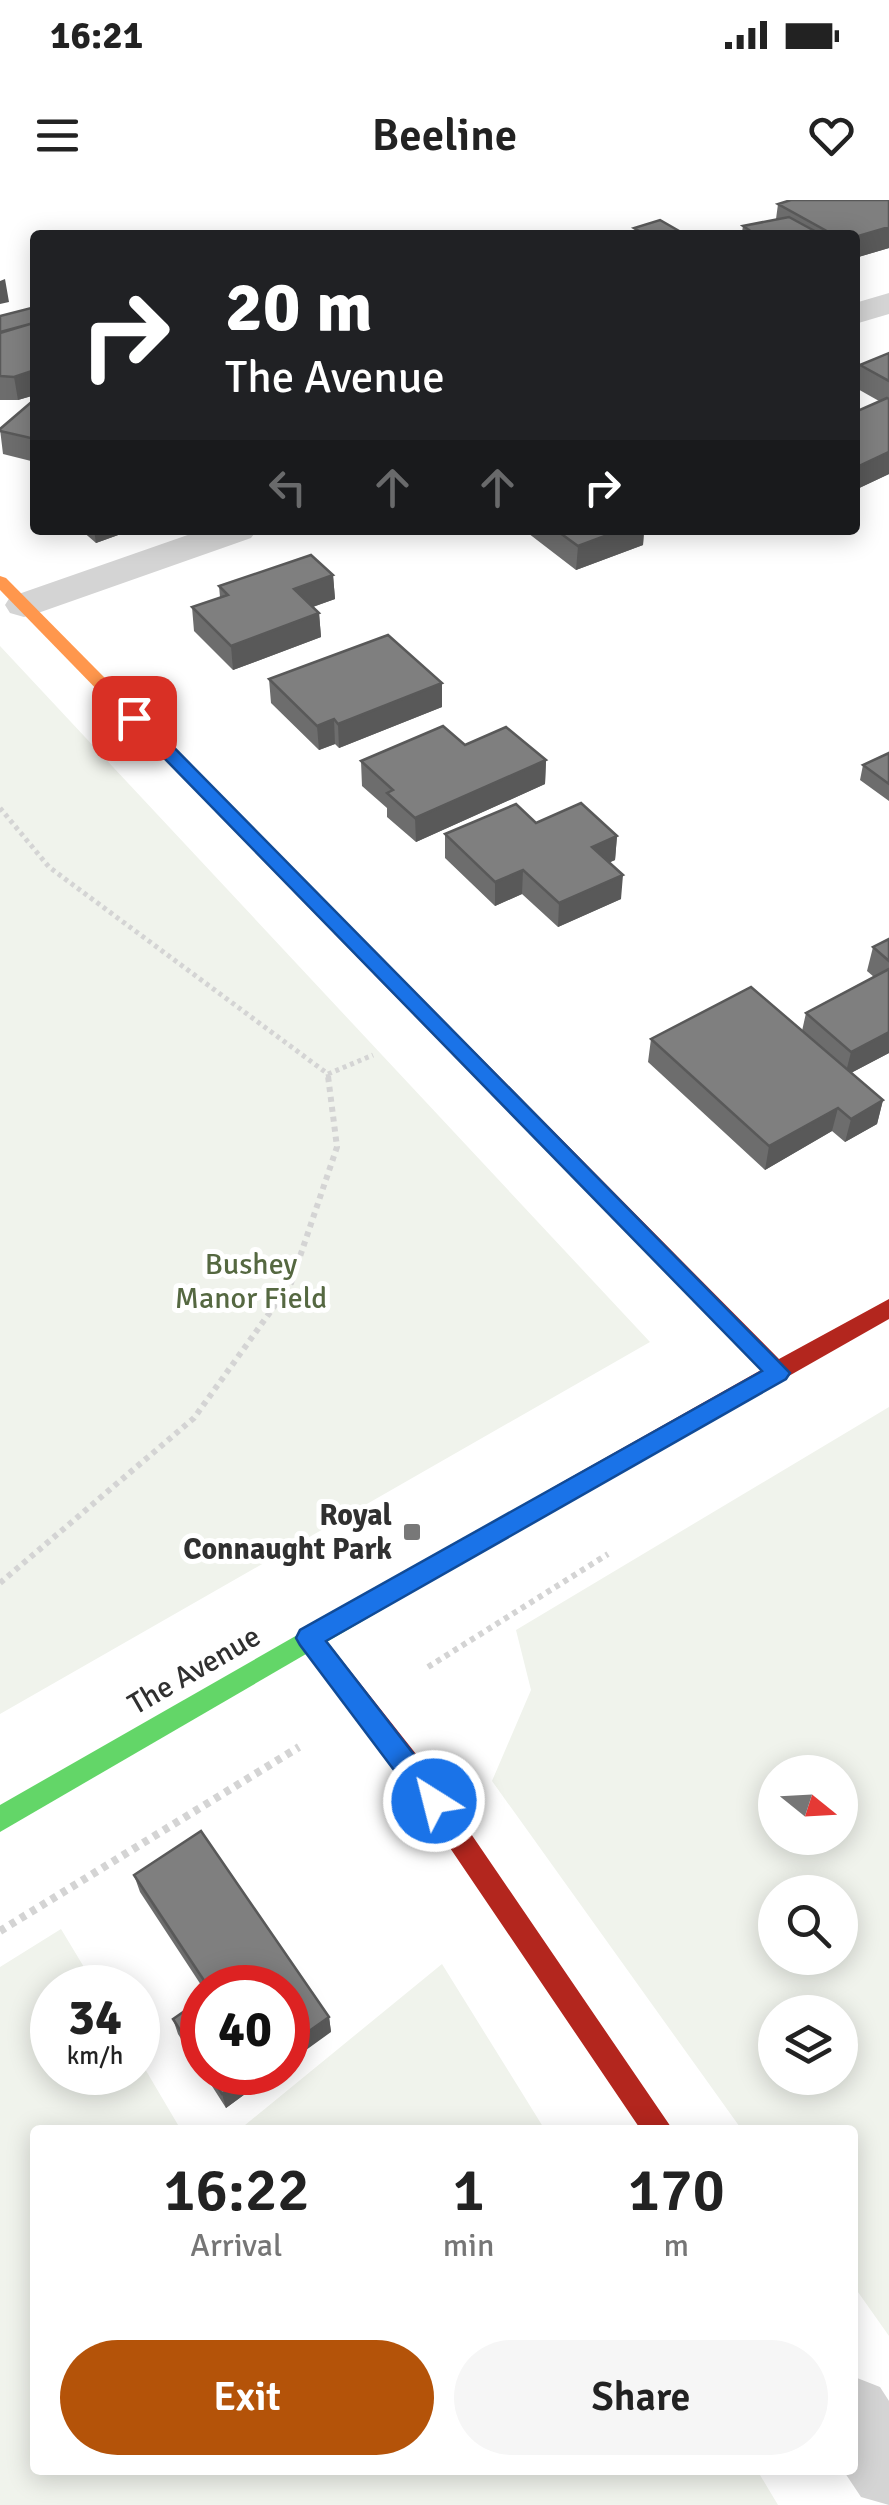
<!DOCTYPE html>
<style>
body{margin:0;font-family:Signika,sans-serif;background:#f6f6f6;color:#222;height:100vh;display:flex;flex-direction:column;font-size:38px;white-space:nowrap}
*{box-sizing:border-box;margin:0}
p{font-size:32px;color:#767676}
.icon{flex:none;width:55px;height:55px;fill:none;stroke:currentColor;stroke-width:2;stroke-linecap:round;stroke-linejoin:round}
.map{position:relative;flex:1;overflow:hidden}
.details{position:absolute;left:30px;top:1925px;width:828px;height:350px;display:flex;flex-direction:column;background:#fff;border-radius:10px;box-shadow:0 5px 25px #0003}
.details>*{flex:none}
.guide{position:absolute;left:30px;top:30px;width:830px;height:305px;border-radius:10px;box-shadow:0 5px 25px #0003;background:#202124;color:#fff;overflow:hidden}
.needle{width:65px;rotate:108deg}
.tools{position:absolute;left:758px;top:1555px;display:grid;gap:20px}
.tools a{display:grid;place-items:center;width:100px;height:100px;border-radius:50%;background:#fff;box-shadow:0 5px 25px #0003;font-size:50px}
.speed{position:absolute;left:30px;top:1765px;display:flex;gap:20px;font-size:50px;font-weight:700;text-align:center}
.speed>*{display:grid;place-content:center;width:130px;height:130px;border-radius:50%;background:#fff;box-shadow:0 5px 25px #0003;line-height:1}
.speed small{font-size:25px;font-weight:400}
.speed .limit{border:15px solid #d22;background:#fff;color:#111}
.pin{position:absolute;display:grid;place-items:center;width:85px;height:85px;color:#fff;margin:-42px;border-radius:20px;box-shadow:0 5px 15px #0006}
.me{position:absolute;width:110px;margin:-55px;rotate:324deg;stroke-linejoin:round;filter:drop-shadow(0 0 8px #0008)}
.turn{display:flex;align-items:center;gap:35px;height:210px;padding:0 30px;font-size:45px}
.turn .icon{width:130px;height:130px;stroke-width:2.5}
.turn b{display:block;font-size:70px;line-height:85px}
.lanes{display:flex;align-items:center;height:95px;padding:0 30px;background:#0003;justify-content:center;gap:50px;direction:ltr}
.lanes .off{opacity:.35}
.eta{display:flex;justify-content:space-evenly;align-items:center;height:170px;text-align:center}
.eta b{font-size:60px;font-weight:600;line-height:70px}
.primary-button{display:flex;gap:20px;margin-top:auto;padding:20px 30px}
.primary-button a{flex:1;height:115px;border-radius:60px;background:#b45309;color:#fff;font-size:40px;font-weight:600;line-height:115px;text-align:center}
.primary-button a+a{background:#f6f6f6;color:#222}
.status{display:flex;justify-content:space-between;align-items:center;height:70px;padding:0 50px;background:#fff;direction:ltr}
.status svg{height:28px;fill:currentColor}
header{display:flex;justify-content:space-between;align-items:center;height:130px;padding:0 30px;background:#fff;font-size:45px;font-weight:600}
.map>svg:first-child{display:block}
.green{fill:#f0f3ec;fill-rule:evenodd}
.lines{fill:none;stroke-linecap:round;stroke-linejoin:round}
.path-far2{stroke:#d4d4d4;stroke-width:5;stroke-dasharray:4 4;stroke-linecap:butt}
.path-far1{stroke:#d4d4d4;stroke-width:6;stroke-dasharray:5 5;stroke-linecap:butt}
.path{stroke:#d4d4d4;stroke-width:8;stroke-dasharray:6 6;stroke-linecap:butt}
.street{fill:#d4d4d4;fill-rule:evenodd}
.fast{fill:#63d668;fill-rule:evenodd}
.slow{fill:#ff974d;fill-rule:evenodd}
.jam{fill:#b3261e;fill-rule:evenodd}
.wall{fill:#6d6d6d}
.shaded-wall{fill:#595959}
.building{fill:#7f7f7f;stroke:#595959;stroke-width:2.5}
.route{fill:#1a73e8;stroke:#114b97;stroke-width:2.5}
.poi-dot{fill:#787878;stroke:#fff;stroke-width:4}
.labels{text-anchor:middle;stroke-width:10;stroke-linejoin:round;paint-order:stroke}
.park-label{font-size:30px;fill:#556841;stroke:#fff}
.poi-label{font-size:30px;font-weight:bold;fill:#303030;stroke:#fff;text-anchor:end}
.street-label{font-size:30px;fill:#303030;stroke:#fff}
</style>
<div class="status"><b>16:21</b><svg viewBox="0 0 49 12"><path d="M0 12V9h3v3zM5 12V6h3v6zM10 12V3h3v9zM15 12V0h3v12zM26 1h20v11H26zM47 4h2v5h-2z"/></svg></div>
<header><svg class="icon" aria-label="menu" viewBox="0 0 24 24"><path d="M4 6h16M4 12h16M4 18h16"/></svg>Beeline<svg class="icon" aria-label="heart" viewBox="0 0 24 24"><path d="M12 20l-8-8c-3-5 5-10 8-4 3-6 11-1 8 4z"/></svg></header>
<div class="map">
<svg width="889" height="2305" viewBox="0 0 889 2305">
<rect width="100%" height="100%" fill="#fff"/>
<path class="green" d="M0,446L650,1142L0,1514Z
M889,1207V2136L853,2085L852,1930H742L492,1581L531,1490L516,1430ZM775,1572H840V1638H775ZM775,1692H840V1758H775ZM775,1812H840V1878H775Z
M61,1729L96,1787L52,1788V1872H138V1857L181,1930H35V2270H757L778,2305H0V1767Z
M442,1764L545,1930H239Z"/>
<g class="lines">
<path class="path-far2" d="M0,608L49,667L328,874L329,879
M328,874L373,855"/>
<path class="path-far1" d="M0,1383L194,1218L291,1083L337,947L328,876
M428,1467L608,1354"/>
<path class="path" d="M0,1731L299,1547"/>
<path class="street" d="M889,93V114L855,124V103Z
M202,330H257L251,338L38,413L24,417L10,413L5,405L10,397Z
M852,2176L880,2187L889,2201V2305L861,2297L843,2270H852Z"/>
<path class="fast" d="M558,1286L566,1289L570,1296L566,1303L0,1632V1605Z"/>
<path class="slow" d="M0,376L6,378L370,746V756H356L0,390Z"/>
<path class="jam" d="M363,745L370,746L779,1159L889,1099V1119L566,1303L558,1306L550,1303L546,1296L550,1289L761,1170L356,756V746Z
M309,1427L318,1430L420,1559L673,1930H641L402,1577L300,1446L296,1438L300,1430Z"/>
</g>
<path class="wall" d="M778,4L889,48L855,58V35H733L742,32L743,26L776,19Z
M35,107V195L18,200H0V116Z
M889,153V274L855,290V212L879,201L856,188L860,165Z
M35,199V262L3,254L0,229Z
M81,330H132L96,343Z
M524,330H644L643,345L576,370Z
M333,375L335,399L313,407L319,413L321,437L233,470L194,431L192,407L220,397L219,386Z
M269,479L442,483V507L339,548L335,544L319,550L271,503Z
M465,545L546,560L545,584L416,642L387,617V608L362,586L361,561Z
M889,553V601L860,580L863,565Z
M445,634L617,636L615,660L610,662L621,699L558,727L522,694L495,706L445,658Z
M889,739V853L851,873L883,900L877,924L845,942L832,931L765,970L648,862L651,839L802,831L806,813L874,777L867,771L873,747Z
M134,1675L329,1817L331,1832L288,1788H203L140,1692Z
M202,1799V1872L178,1834L173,1819Z
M203,1872H275L226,1908Z"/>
<path class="shaded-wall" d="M889,27V48L855,58V37Z
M5,79L9,102L0,104V81Z
M35,170V195L18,200L14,177Z
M889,252V274L855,290V268Z
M94,330H132L96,343Z
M621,330H644L643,345L576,370L578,346Z
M333,375L335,399L295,413L294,389Z
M319,413L321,437L233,470L231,446Z
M442,483V507L339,548L338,524Z
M334,519L335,544L319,550L317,526Z
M546,560L545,584L416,642L415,618Z
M617,636L615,660L591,671L592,647Z
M523,670L522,694L495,706V682Z
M623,675L621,699L558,727L559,703Z
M889,832V853L845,876L851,852Z
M883,900L877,924L845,942L851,919Z
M838,908L832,931L765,970L769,946Z
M329,1817L331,1832L288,1863V1846Z
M252,1872H275L226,1908L222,1894Z"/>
<path class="building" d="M791,0H889V27L855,37V35H834L778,4Z
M789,17L822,35H733L749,30L743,26Z
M660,20L686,35H646L634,28Z
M35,107V170L14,177L0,176V133L30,124L0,132V116Z
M889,153V181L860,165Z
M887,198L889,199V252L855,268V212Z
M35,199V239L0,231V229Z
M556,330H621L578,346Z
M311,355L333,375L294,389L319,413L231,446L192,407L228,395L219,386Z
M388,435L442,483L338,524L334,519L317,526L269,479Z
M443,526L465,545L506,527L546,560L415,618L387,593L393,590L361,561Z
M889,553V584L863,565Z
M581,603L617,636L592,647L623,675L559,703L523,670L495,682L445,634L516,604L536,623Z
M889,739V761L873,747Z
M889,769V832L851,852L806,813Z
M751,787L883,900L851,919L838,908L769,946L651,839Z
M201,1631L329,1817L288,1846V1788H209L134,1675Z
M202,1799V1864L173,1819Z
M208,1872H252L222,1894Z"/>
<path class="route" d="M134,513L141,514L790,1173L786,1179L326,1441L443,1592L447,1601L443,1610L434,1614L424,1610L300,1445L296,1438L300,1430L762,1171L128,521L126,518Z"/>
<rect class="poi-dot" x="402" y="1322" width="20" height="20" rx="5"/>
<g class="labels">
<g class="park-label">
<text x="251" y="1074">Bushey<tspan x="251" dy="34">Manor Field</tspan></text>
</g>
<g class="poi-label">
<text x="392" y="1325">Royal<tspan x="392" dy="34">Connaught Park</tspan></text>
</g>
<g class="street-label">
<text transform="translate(194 1470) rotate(-30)" y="10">The Avenue</text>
</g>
</g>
</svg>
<div class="tools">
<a><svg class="needle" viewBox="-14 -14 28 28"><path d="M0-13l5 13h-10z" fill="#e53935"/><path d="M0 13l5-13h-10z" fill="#767676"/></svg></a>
<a><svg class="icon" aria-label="search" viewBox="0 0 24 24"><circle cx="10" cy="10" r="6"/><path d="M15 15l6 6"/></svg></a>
<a><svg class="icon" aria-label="layers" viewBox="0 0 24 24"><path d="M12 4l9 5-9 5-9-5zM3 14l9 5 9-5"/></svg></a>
</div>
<div class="speed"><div>34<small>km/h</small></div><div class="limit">40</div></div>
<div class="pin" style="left:134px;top:518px;background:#d93025"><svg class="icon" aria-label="arrive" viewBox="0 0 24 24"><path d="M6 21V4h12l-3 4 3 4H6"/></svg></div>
<svg class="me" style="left:434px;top:1601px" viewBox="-20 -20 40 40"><circle r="17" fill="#1a73e8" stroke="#fff" stroke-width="3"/><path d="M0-11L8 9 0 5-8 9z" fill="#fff"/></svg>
<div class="guide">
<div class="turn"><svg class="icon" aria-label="right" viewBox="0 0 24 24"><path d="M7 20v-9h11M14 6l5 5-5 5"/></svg><div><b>20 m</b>The Avenue</div></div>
<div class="lanes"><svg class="icon off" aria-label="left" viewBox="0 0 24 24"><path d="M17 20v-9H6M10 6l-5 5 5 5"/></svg><svg class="icon off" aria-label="ahead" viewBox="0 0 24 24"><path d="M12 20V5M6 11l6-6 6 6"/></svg><svg class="icon off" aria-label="ahead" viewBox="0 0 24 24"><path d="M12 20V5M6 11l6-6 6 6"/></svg><svg class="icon" aria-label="right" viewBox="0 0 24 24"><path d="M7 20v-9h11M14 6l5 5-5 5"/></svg></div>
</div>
<section class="details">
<div class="eta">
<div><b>16:22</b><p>Arrival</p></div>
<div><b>1</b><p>min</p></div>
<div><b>170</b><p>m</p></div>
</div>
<div class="primary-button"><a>Exit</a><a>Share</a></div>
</section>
</div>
